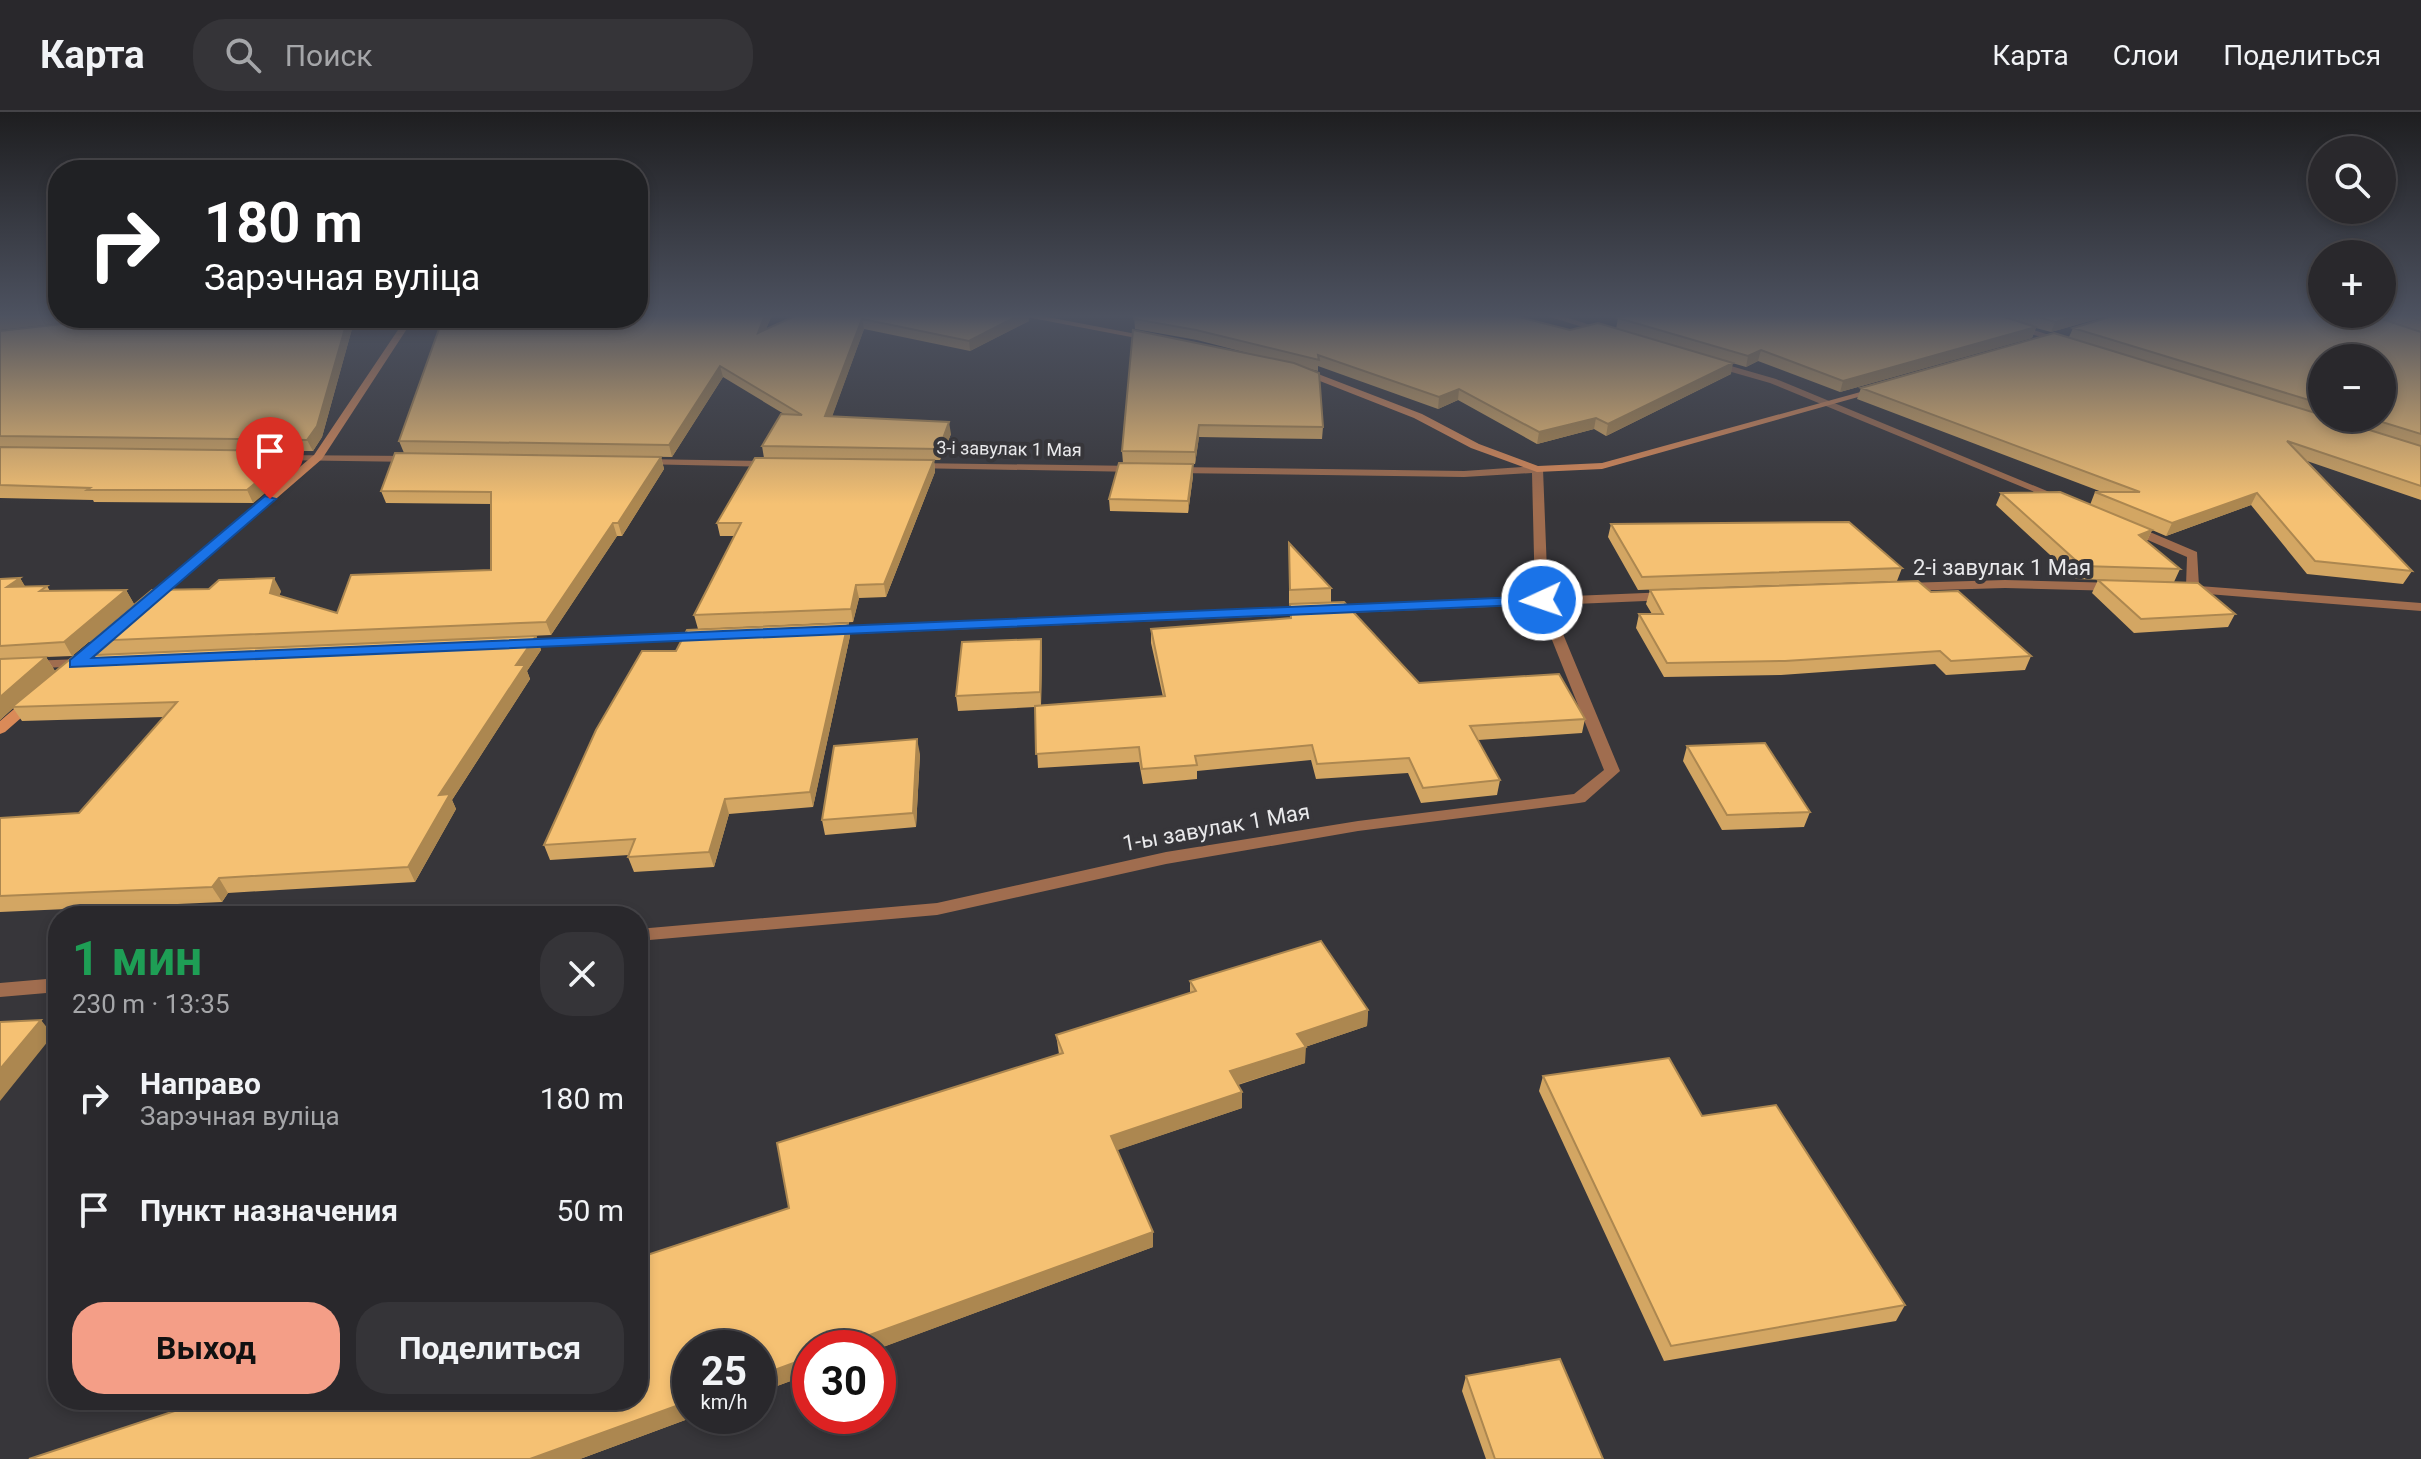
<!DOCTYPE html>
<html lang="ru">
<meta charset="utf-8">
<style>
body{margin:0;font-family:Roboto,sans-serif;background:#353438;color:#f1f3f6;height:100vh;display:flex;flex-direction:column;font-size:30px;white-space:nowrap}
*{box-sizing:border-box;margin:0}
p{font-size:26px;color:#a5a6a9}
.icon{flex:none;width:44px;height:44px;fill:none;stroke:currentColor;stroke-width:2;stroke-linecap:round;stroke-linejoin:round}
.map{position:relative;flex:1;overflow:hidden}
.sheet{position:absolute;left:48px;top:794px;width:600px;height:504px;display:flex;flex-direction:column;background:#29282c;border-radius:32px;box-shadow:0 4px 12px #0003,0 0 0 2px #454448}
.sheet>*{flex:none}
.hud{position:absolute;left:48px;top:48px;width:600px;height:168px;border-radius:32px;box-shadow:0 4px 12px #0003,0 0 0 2px #454448;background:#202124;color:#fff;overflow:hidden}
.buttons{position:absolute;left:2308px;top:24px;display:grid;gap:16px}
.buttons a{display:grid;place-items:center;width:88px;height:88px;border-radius:50%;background:#29282c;box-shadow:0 4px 12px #0003,0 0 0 2px #454448;font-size:40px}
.speed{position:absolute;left:672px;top:1218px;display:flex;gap:16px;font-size:40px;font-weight:700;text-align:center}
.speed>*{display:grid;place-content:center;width:104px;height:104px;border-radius:50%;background:#29282c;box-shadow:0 4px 12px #0003,0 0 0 2px #454448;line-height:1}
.speed small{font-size:20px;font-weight:400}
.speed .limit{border:12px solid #d22;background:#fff;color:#111}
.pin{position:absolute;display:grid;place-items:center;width:68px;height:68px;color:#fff;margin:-82px -34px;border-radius:50% 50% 50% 0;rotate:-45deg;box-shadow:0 0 8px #0007}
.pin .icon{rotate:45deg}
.me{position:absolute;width:88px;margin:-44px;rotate:267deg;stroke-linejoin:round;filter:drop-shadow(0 0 6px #0008)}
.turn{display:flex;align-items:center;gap:28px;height:168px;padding:0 24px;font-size:36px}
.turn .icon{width:104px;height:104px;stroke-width:2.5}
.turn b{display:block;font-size:56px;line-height:68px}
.round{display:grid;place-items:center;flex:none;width:84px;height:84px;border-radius:32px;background:#353438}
.summary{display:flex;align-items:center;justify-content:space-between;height:136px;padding:0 24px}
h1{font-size:48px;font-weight:700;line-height:60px;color:#1e9e55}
.cta{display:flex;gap:16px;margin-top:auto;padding:16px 24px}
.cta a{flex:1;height:92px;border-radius:32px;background:#f49e87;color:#111;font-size:32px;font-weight:700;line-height:92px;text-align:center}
.cta a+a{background:#353438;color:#f1f3f6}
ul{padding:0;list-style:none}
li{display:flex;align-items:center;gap:24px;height:112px;padding:0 24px}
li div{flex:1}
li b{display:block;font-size:30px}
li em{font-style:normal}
header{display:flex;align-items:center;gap:48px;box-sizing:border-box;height:112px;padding:0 40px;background:#29282c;border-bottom:2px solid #454448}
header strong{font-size:38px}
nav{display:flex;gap:44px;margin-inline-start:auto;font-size:28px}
.search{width:560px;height:72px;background:#353438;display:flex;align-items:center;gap:20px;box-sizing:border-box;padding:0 28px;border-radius:32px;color:#a5a6a9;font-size:30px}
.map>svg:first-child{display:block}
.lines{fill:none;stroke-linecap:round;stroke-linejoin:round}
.street{fill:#a06d4f;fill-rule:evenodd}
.secondary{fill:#da8a58;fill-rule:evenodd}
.wall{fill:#d3a663;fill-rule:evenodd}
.shaded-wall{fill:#ac8750}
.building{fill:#f5c173;stroke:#ac8750;stroke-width:2}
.route{fill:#1a73e8;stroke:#114b97;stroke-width:2}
.labels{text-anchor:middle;stroke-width:8;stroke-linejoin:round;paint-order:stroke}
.far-street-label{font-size:18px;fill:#e9e9eb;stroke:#37363a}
.street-label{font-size:22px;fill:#e9e9eb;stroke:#37363a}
</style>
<header>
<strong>Карта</strong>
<div class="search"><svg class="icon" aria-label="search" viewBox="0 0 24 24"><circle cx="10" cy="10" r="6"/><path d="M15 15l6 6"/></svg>Поиск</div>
<nav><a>Карта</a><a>Слои</a><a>Поделиться</a></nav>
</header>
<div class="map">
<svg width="2421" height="1347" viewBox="0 0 2421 1347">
<rect width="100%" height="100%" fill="#37363a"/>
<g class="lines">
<path class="street" d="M1544,203H1559L1612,220L1608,223Z
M1971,203H1986L2071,230L2063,232Z
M1710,248L1776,267L2071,389L2061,391L1770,271L1707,253V249Z
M274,343L415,344L420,347L415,350L278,348L274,347Z
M642,347L771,349L776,352L771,355L638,352L637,350Z
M914,351L1139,354L1145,357L1139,360L910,356L908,354Z
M1537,354L1543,357L1548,485L1669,480L1676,484L1669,488L1551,493L1620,659L1585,690L1579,691L1358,719L1166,752L937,803L638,829V817L937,791L1166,740L1358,709L1574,682L1604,658L1538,493L829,523L822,519L829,515L1535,486L1532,361L1464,365L1174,361L1168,358L1174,355L1464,359Z
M2131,412L2197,440L2199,474L2421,491V499L2183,480L2182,477L2186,474L2187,445L2127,419V413Z
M2005,468L2117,471L2123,475L2117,479L2005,476L1904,479L1898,475L1904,471Z
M702,520L709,524L707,527L517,536L510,532L517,528Z
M82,547L87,548L89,551L87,554L0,558V550Z
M58,866V880L0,885V871Z"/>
<path class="secondary" d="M1016,203H1037L1157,226L1152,229Z
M406,206H414L322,347L152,494H142V488L314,343Z
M1300,255L1422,302L1479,332L1538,354L1602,351L1875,276L1883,278L1602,357L1537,360L1471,336L1414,306L1297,260L1295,258Z
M111,517L118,521L116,524L76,559H66L64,556L66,553L106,518Z
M32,585L39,589L37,592L5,620L0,622V609L27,586Z"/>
</g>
<path class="wall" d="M772,203L766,217L797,203L1029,209L970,239L864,217L832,304L951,322L940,348H934L935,360L886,485L859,486L853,510L698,517L694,503L735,424H720L717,411L764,346L762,334L784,302L723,265L672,345L404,341L399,329Z
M1134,203L1731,262L1606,324L1594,317L1537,332L1458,288L1438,297L1318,254V259L1305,256L1323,315L1322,327L1199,325L1195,352H1193V364L1188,401L1110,399L1109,387L1123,351L1122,339L1259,244L1197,228L1135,217Z
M1630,203H2111L2051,220L2036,216L2032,226L1840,280L1758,249L1746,255L1616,217L1618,206Z
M2116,203H2421V388L2307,349L2412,459L2403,472L2307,462L2251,393L2166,424L2152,418L2147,429L2180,457L2174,470L2076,467L1996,393L2001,381L2090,393L2095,380H2102L1857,287L1861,276L2069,225L2073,216ZM2322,246L2382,306H2322Z
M115,206H355L322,325L313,339H259L300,351L253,391L94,390L93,388L0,386V219Z
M661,345L664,357L622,424H617L551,523L404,530L536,524L541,538L527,559L530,567L452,688L456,697L415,770L228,781L222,790L0,800V706L79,701L164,605L22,609L13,596L0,608V467L20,466L25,475L47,474L50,479L126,478L134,492L72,544L46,545L55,559L99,543L91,529L281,479L279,484L337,501L491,458V392L386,391L381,379Z
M1611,412L1902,456L1897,469L1638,478L1608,425Z
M1289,431L1331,476V490L1289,492Z
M2098,468L2235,502L2228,515L2134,521L2092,481Z
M1650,478L1931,480L2031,544L2025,558L1946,563L1935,552L1781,563L1664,565L1636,516L1639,502H1652L1646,492Z
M1290,492L1419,571L1585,607L1582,621L1478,628L1500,668L1497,683L1421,691L1408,661L1316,667L1311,648L1197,659V667L1143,672L1139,650L1038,656L1035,595L958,599L956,584L1041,527L1042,540L1041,593L1163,585L1151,531V517L1290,506Z
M848,511L850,524L813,695L729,702L714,755L634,760L628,745L629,743L550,748L544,733L676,539Z
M1687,634L1810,700L1804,715L1722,718L1683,649Z
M920,642L916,715L825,723L822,708Z
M1190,869L1368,898L1367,914L1305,935V951L1238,973L1242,996L1117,1038L1153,1135L758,1281V1236L690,1304H696L580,1347L789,1096L1059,942L1056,923L1190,881Z
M1543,964L1702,1004L1905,1193L1896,1209L1664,1249L1539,979Z
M1466,1264L1603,1347H1486L1462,1279Z"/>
<path class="shaded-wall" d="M33,203H58V206H108L0,218V207Z
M765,203H772L760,231L758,221Z
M1019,203H1029V209L970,239L969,229Z
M2079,203H2111L2051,220L2055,210Z
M348,206H355L322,325L313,339L307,328Z
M862,207L864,217L828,316L825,304Z
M2036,215L2032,226L1840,280L1843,269Z
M1761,238L1758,249L1746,255L1748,244Z
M1733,251L1731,262L1606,324L1608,312Z
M720,254L723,265L672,345L669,333Z
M1459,277L1458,288L1438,297L1439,285Z
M1596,306L1594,317L1537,332L1539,320Z
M949,310L951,322L940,348L939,337Z
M1199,313V325L1195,352V340Z
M294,339L300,351L253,391L247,378Z
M661,345L664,357L622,424L618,411Z
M934,348L935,360L886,485L884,472Z
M1193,352V364L1188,401V389Z
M2257,381L2251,393L2166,424L2172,411Z
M613,411L617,424L551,523L546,510Z
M2152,418L2146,431L2139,423Z
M20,466L28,479L7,475Z
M274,466L281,479L276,494L270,481Z
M856,473L859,486L853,510L851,497Z
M126,478L134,492L72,544L64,530Z
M848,511L850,524L813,695L810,680Z
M536,524L541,538L527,559L530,567L452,688L456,697L415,770L408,755L439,683L516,553Z
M1041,527L1042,540L1041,594L1040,580Z
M46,545L55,559L0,608V585Z
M917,627L920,642L916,715L913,701Z
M725,687L729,702L714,755L709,740Z
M219,766L228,781L222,790L212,775Z
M1368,898L1367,914L1296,938L1297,922Z
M41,908L53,923L0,989V957Z
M1306,935L1305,951L1230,975V959Z
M1242,980V996L1112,1040L1111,1024Z
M1153,1120V1135L878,1237L834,1236Z
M810,1245V1262L758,1281V1264Z
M690,1289V1304H696L580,1347H530Z"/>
<path class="building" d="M0,203H33L0,207Z
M638,203H765L758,221L797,203H1019L969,229L862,207L825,304L949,310L939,337L762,334L781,302L802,303L720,254L669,333L399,329L439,217L447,206H638Z
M1134,203H1511L1570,218L1598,211L1733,251L1608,312L1596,306L1539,320L1459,277L1439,285L1318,243L1319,248L1196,218L1134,207Z
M1630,203H1998L2036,215L1843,269L1761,238L1748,244L1618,206Z
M2033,203H2079L2055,210Z
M2116,203H2370L2421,220V322L2369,306H2382V246H2322V292L2073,216Z
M2404,203H2421V208Z
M115,206H348L317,314L307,328L0,324V219Z
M1133,218L1294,251L1319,261L1323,315L1199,313L1195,340L1122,339Z
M2054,221L2322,303V306H2331L2421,334V374L2287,329L2412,459L2315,449L2257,381L2172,411L2095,380H2140L1861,276Z
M0,335L294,339L247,378H87L90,376L0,373Z
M395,341L661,345L618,411H613L546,510L91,529L152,478L209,477L219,468L274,466L270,481L337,501L351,463L491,458V380L381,379Z
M755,346L934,348L884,472L856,473L851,497L694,503L741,411H717Z
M1119,351L1193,352L1188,389L1109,387Z
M2060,380L2152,418L2139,423L2180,457L2082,454L2001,381Z
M1849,410L1902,456L1642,465L1611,412Z
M1289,431L1331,476L1290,478Z
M20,466L7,475L47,474L40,479L126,478L64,530L0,534V467Z
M2098,468L2198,471L2235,502L2141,507Z
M1918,469L1931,480L1958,479L2031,544L1951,549L1940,539L1785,549L1667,551L1639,502H1663L1650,478Z
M1344,490L1419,571L1559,562L1585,607L1470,614L1500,668L1423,676L1409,646L1317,652L1312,633L1195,644L1197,653L1142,657L1139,635L1036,642L1035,594L1165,584L1151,517L1291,506L1290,492Z
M848,511L810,680L725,687L709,740L628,745L635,727L544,733L596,618L642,539H676L687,518Z
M536,524L516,553H525L439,683L450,682L408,755L219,766L212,775L0,784V706L79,701L177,590L12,595L74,544Z
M1041,527L1040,580L956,584L962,530Z
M46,545L0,585V547Z
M917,627L913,701L822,708L834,634Z
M1765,631L1810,700L1727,703L1687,634Z
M1321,829L1368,898L1297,922L1306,935L1230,959L1242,980L1111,1024L1153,1120L834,1236H810V1245L758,1264V1236H690V1289L530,1347H29L208,1288H638V1146L789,1096L777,1031L1063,941L1056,923L1196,879L1190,869Z
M41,908L0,957V910Z
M1669,946L1702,1004L1776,993L1905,1193L1671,1234L1543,964Z
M1560,1247L1603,1347H1495L1466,1264Z"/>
<linearGradient id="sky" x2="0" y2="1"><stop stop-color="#1e1e20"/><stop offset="0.52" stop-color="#4d5260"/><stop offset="1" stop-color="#4d5260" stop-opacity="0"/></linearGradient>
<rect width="2421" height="392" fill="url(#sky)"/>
<path class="route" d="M265,384L276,387L92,546L1542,484L1550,488L1542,492L70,555V548Z"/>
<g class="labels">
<g class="far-street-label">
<text transform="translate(1009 337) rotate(1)" y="6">3-і завулак 1 Мая</text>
</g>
<g class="street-label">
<text x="2002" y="463">2-і завулак 1 Мая</text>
<text transform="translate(1216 715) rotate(-10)" y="8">1-ы завулак 1 Мая</text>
</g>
</g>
</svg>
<div class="buttons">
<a><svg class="icon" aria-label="search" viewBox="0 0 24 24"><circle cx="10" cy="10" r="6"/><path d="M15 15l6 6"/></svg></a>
<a>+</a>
<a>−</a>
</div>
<div class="speed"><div>25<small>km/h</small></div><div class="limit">30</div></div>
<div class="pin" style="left:270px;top:387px;background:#d93025"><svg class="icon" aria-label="arrive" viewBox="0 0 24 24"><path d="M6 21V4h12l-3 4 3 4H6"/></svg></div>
<svg class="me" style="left:1542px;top:488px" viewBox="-20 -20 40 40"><circle r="17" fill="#1a73e8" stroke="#fff" stroke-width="3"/><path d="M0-11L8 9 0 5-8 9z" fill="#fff"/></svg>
<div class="hud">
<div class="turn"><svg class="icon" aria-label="right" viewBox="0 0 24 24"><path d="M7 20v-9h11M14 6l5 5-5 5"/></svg><div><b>180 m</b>Зарэчная вуліца</div></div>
</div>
<section class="sheet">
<div class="summary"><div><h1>1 мин</h1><p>230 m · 13:35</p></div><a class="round"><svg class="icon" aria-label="close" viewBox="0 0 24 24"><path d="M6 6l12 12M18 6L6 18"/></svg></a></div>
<ul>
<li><svg class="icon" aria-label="right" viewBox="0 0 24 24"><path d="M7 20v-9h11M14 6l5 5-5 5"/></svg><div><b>Направо</b><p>Зарэчная вуліца</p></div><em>180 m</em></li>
<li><svg class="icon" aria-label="arrive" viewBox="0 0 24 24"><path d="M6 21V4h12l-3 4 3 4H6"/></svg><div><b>Пункт назначения</b></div><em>50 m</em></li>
</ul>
<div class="cta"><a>Выход</a><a>Поделиться</a></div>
</section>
</div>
